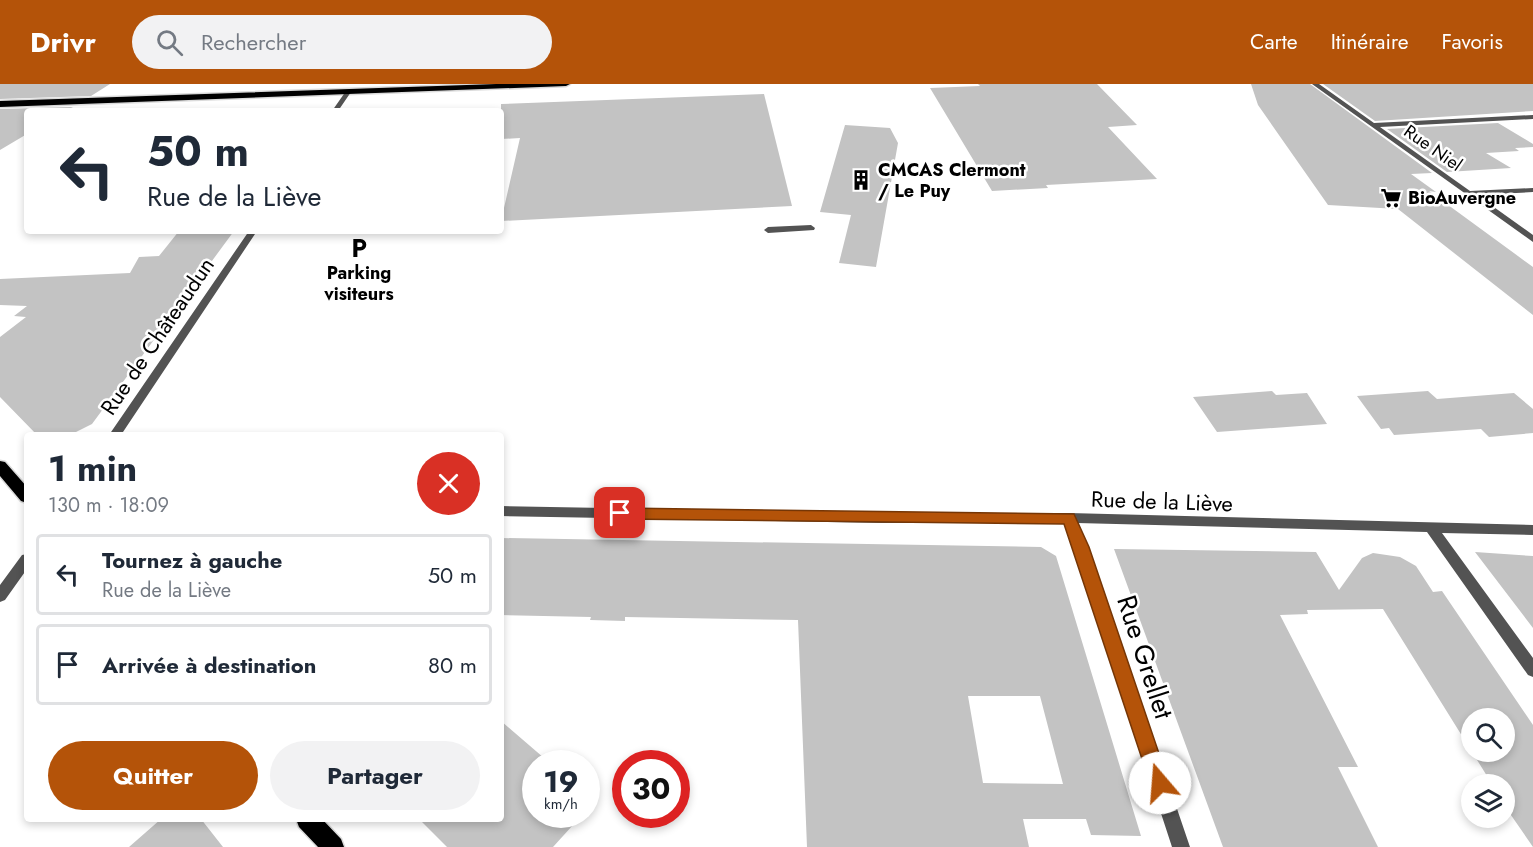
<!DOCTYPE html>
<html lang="fr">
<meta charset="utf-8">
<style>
body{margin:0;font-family:Jost,sans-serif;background:#f2f2f3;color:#1f2937;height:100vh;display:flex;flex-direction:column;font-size:22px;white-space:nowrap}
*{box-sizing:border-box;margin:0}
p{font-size:20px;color:#747a83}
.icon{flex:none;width:33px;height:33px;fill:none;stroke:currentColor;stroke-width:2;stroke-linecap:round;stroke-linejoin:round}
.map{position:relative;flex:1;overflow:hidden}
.details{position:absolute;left:24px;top:348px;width:480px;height:390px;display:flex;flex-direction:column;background:#fff;border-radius:6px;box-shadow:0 3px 9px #0003}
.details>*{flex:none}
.banner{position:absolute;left:24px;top:24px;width:480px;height:126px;border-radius:6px;box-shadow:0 3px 9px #0003;background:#fff;color:#1f2937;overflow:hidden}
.controls{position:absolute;left:1461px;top:624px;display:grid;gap:12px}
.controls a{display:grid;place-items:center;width:54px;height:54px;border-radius:50%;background:#fff;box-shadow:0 3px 9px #0003;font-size:30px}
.speed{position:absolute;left:522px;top:666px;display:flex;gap:12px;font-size:30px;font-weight:700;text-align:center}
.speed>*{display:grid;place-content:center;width:78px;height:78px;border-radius:50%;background:#fff;box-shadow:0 3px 9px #0003;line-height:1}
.speed small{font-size:15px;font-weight:400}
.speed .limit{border:9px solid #d22;background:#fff;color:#111}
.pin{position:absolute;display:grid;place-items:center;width:51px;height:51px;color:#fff;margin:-26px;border-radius:12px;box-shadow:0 3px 9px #0006}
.me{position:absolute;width:66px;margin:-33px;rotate:342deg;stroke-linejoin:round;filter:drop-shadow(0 0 4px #0008)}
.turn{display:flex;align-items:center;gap:21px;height:126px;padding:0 24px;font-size:27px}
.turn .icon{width:78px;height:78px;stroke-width:2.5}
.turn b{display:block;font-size:42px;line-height:51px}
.round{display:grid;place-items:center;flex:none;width:63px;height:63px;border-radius:32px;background:#f2f2f3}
.overview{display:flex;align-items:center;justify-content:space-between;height:102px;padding:0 24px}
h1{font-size:36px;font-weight:700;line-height:45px}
.button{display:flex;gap:12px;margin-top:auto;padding:12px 24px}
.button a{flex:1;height:69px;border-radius:36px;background:#b45309;color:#fff;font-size:24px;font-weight:700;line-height:69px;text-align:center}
.button a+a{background:#f2f2f3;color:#1f2937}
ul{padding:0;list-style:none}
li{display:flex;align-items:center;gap:18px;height:81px;margin:0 12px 9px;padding:0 12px;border:3px solid #e0e1e3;border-radius:6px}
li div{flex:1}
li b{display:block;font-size:22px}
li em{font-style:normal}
header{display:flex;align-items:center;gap:36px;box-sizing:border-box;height:84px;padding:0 30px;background:#b45309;color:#fff}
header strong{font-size:28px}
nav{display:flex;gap:33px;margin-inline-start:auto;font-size:21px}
.search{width:420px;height:54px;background:#f2f2f3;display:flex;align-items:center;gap:15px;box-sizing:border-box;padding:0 21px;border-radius:33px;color:#747a83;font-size:22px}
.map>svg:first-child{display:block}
.building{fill:#c3c3c3;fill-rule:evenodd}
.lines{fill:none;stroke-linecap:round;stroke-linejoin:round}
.primary-casing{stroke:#dbdbdb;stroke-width:3}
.service{fill:#535353;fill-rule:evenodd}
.minor{fill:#535353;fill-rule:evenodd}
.tertiary{fill:#535353;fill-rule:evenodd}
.primary{fill:#000;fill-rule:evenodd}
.route{fill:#b45309;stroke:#753606;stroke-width:1.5}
.labels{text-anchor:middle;stroke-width:5;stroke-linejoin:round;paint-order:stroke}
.far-street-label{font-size:18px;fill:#000;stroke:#fff}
.far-poi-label{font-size:18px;font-weight:bold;fill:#000;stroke:#fff;text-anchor:start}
.street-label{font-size:22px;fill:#000;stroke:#fff}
.near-street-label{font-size:27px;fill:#000;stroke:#fff}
</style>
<header>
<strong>Drivr</strong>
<div class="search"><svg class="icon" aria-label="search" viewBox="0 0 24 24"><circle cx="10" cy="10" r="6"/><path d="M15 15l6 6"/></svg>Rechercher</div>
<nav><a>Carte</a><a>Itinéraire</a><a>Favoris</a></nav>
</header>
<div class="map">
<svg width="1533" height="763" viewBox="0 0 1533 763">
<rect width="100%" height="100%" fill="#fff"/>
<path class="building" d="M0,0H110L91,12L0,15Z
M978,0H1097L1137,41L1108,43L1157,95L1046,101L1048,104L992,107L930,4L980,2Z
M1251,0H1310L1432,89L1411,90L1436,108L1429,107L1533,183V231L1398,125L1328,121L1258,21Z
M1323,0H1533V27L1375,37Z
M764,10L792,122L501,137L520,54L501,55V20Z
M73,23L65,27H27V50L0,66V25Z
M1498,39L1533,60V63L1515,64L1519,67L1486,69L1511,84L1447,88L1387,45Z
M845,41L890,44L898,59L876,183L839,179L851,131L820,128Z
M179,147H234L92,340L70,351H37L0,313V253L26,233L14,232L27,222L0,221V195L130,189L139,173L159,172Z
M1272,307L1276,311L1307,309L1327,340L1217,348L1193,313Z
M1428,307L1437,315L1514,309L1533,325V349L1489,353L1481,345L1394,351L1389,344L1381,345L1357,312Z
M501,454L1041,463L1056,472L1141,752L1091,751L1086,735H1023L1029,763H807L798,536L625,533V537L590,536L591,533L501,531ZM968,612H1040L1063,700L983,699Z
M1114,465L1316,468L1339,506L1362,474L1373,469L1400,473L1416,482L1433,508L1442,507L1533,641V763L1504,721V700H1492L1383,525L1307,526L1308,530L1280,531L1358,683H1338L1378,763H1223ZM1472,634H1504V668H1472Z
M1475,468L1533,472V544Z
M501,637L551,680H536V730H583L553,763H447L419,735H501Z
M161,735H201L223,763H129Z"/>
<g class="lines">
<g class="primary-casing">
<path id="primary" d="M496,0H570L566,2L0,23V17Z
M0,377L5,378L27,403V419L21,417L0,392Z
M296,735H322L341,755L344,763H318L299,743Z"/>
</g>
<path class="service" d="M811,141L815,144L814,146L768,149L764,146L768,143Z"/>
<path class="minor" d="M1312,0H1319L1374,39L1533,31V35L1380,43L1470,107L1533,104V108L1477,111L1533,151V158Z
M501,422L881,429H1069L1533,441V451L1442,449L1533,574V593L1528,591L1427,448L1077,439L1088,463L1190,763H1172L1074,463L1065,439H881L501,432Z"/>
<path class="tertiary" d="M346,7L351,8L338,27H332Z
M249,147H257L121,351H109Z
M27,470V485L5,516L0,518V501L22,471Z"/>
<use href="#primary" class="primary"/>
</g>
<path class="route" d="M620,424L1074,430L1089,463L1169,699L1166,705L1160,708L1153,705L1150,699L1064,440L620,435L612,429Z"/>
<defs>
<g id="building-bare" transform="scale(1.62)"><path d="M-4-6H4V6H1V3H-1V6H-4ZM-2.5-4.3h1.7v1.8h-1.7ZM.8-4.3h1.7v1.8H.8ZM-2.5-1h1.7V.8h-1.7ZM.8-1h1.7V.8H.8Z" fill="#000" stroke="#fff" stroke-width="2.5" paint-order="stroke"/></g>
<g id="supermarket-bare" transform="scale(1.62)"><path d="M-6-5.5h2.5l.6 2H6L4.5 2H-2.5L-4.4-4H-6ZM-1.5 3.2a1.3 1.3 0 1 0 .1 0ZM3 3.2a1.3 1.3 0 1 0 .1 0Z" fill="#000" stroke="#fff" stroke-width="2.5" paint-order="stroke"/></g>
<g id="parking-bare" transform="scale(1.62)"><path d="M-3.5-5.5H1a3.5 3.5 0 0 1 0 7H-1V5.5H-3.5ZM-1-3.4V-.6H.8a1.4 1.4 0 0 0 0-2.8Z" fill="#000" stroke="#fff" stroke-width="2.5" paint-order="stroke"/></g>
</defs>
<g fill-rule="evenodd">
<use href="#building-bare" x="861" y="96"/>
<use href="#supermarket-bare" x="1391" y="114"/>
<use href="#parking-bare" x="359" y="164"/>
</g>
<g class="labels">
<g class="far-street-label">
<text transform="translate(1433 64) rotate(35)" y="6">Rue Niel</text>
</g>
<g class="far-poi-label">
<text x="878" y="92">CMCAS Clermont<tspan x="878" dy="21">/ Le Puy</tspan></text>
<text x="1408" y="120">BioAuvergne</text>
<text x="359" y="195" text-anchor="middle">Parking<tspan x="359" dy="21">visiteurs</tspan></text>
</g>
<g class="street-label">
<text transform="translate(157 252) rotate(-56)" y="8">Rue de Châteaudun</text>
<text transform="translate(1162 417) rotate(2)" y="8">Rue de la Liève</text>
</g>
<g class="near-street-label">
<text transform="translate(1145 573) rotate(72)" y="9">Rue Grellet</text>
</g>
</g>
</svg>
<div class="controls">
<a><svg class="icon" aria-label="search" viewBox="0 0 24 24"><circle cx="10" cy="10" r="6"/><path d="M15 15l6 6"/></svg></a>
<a><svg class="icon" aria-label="layers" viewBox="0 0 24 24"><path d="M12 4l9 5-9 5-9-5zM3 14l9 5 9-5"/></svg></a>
</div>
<div class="speed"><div>19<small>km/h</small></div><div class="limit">30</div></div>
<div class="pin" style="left:620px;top:429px;background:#d93025"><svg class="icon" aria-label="arrive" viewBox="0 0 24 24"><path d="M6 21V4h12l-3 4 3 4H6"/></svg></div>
<svg class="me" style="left:1160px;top:699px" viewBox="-20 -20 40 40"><circle r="19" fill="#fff"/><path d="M0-13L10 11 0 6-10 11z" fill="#b45309"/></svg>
<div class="banner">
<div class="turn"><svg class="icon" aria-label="left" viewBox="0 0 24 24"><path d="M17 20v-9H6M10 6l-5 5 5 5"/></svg><div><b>50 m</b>Rue de la Liève</div></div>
</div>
<section class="details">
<div class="overview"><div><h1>1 min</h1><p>130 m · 18:09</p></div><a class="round" style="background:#d93025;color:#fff"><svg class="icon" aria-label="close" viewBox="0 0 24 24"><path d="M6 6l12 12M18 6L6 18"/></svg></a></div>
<ul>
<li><svg class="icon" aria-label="left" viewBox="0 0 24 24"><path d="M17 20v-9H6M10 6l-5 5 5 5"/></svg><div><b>Tournez à gauche</b><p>Rue de la Liève</p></div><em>50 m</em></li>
<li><svg class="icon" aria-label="arrive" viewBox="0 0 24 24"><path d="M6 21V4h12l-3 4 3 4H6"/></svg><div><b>Arrivée à destination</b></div><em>80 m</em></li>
</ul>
<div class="button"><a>Quitter</a><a>Partager</a></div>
</section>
</div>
